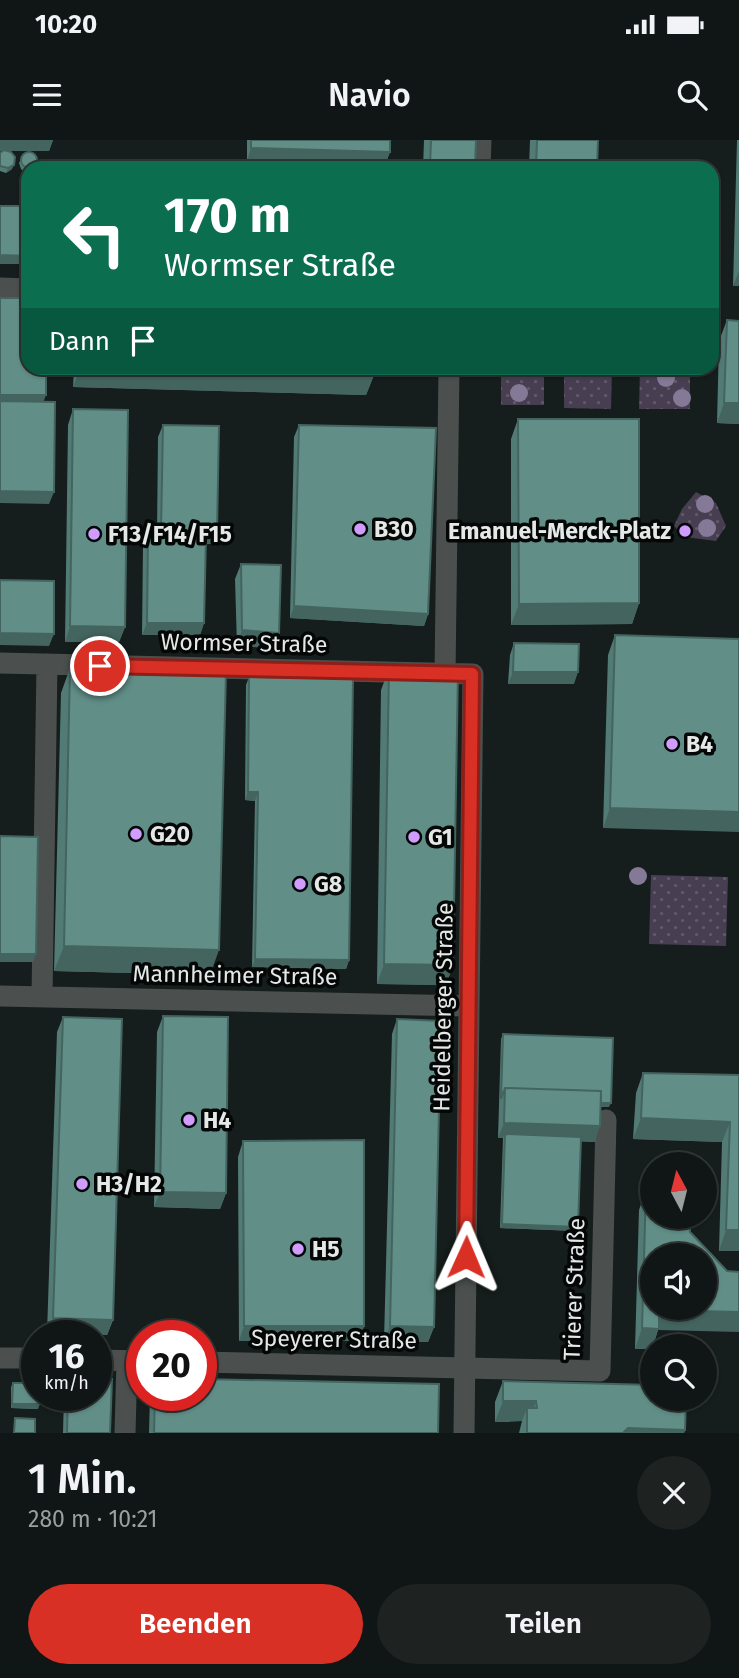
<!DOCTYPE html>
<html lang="de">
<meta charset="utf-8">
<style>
body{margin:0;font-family:"Fira Sans",sans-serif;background:#1e2322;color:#f1f3f6;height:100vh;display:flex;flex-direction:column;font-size:26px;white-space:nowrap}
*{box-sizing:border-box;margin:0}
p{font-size:23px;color:#9c9fa0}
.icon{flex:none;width:38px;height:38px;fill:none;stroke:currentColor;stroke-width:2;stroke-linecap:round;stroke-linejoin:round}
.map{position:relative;height:1293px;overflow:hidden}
.sheet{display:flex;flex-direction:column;background:#101615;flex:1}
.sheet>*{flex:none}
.hud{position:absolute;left:21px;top:21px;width:698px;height:214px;border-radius:21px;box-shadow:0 2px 5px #0004,0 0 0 2px #303534;background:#0b6e4f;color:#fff;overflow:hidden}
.needle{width:46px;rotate:353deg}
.buttons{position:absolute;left:640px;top:1012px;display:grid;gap:14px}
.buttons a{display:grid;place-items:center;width:77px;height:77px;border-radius:50%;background:#101615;box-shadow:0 2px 5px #0004,0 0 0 2px #303534;font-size:35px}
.speed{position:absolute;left:21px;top:1180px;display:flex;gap:14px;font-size:35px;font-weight:700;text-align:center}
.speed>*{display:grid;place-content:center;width:91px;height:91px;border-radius:50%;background:#101615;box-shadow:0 2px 5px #0004,0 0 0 2px #303534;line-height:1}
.speed small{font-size:18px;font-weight:400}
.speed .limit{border:10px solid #d22;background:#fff;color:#111}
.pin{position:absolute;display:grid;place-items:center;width:60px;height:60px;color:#fff;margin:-30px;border:4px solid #fff;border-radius:50%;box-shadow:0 2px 7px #0007}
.me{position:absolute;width:77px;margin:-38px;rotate:1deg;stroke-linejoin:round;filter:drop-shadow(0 0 5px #0008)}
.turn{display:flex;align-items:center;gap:24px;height:147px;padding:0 28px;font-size:32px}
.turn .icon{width:91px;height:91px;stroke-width:2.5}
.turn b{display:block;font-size:49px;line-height:60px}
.then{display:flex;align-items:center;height:66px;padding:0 28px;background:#0003;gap:14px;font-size:26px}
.round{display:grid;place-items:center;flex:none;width:74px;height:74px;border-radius:37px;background:#1e2322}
.headline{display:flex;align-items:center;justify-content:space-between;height:119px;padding:0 28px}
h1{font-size:42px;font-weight:600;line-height:52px}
.primary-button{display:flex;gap:14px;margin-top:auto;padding:14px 28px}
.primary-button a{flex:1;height:80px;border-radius:42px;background:#d93025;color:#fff;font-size:28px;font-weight:600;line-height:80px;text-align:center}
.primary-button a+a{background:#1e2322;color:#f1f3f6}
.status{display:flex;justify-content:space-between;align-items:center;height:49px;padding:0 35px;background:#101615;direction:ltr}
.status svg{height:19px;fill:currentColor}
header{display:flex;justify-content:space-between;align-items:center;height:91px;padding:0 28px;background:#101615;font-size:32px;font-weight:600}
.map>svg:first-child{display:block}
.grass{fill:url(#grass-dots)}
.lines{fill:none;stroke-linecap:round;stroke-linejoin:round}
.minor{stroke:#4b504f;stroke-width:21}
.tree{fill:#847997}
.wall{fill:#537b75}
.shaded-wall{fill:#44645f}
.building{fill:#618f88;stroke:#44645f;stroke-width:2;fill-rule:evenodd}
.route-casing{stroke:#8d1f18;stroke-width:18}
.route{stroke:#d93025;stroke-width:12}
.poi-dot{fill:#d09dfe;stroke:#050707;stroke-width:2.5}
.labels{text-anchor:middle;stroke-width:7;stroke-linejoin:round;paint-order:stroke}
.poi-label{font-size:23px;font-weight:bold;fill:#e4e9e8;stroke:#050707;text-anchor:start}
.street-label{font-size:23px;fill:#e4e9e8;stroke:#050707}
</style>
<div class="status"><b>10:20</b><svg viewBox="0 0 49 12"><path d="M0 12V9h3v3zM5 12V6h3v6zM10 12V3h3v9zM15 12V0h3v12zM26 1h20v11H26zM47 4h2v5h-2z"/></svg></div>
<header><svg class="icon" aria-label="menu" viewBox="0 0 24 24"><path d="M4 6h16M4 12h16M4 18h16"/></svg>Navio<svg class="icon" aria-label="search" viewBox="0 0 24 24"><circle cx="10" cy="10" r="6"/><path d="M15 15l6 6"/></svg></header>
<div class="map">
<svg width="739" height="1293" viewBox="0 0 739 1293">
<defs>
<pattern id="grass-dots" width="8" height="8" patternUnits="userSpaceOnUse" patternTransform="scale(1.75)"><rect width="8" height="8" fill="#483e51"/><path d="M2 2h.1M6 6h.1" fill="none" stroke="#625a6a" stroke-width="1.8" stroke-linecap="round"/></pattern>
</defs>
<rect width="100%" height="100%" fill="#151e1c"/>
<path class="grass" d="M501,228H544V265H501Z
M564,228H612L611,269L564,268Z
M640,228H690V269H639Z
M696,352L716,363L726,386L716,401L685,397L674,386L682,369Z
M651,735L728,737L726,806L649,804Z"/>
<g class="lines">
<path class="minor" d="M480,28L481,0
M0,148L28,149
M0,523L473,534L464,1293
M445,534L449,228
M0,856L469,866
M42,857L47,524
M0,1218H37
M96,1220L142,1221
M201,1222L600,1231L606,980
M125,1293L127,1221"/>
</g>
<g class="tree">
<circle cx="666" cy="238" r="9"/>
<circle cx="519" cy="253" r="9"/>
<circle cx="682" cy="258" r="9"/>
<circle cx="705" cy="364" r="9"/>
<circle cx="707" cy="388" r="9"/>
<circle cx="638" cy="736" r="9"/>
</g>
<path class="wall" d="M0,0H53L49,11H10L12,29L6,33L0,31V13L2,11H0Z
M247,0H390V12L385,25L247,21Z
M424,0H476L475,28H423Z
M530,0H598L597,28H529Z
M737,0H739V146H733Z
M21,19L35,28L26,33L21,29L19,23Z
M727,180L739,181V284L717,283L719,201Z
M74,228H374V235L366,255L73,247Z
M73,269L125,487L119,502H65L68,285Z
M518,279L639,463L632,484L511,485V299Z
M163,285L213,404H205L204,483L200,495H142L143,406L148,394H157L158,297Z
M299,285L428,474L424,486L290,478L294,297Z
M241,424L279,493L274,508L237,506L235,439Z
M615,495L739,499L603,688L608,515Z
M514,503L574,544H508L510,515Z
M70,528L210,835L54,831L61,553Z
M389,529L453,825L446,845L377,844L381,550Z
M249,537L349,820L346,829L252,827L255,661L245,660L246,545Z
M163,876L226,1053L220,1069L154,1067L157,892Z
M63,877L113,1180L107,1195L47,1193L57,892Z
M397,879L434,1187L428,1202L384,1201L392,894Z
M503,894L609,967H601L595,1002L580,1001L576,1091L500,1088L503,998H498L501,899Z
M643,933L739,935V1111H719L722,1002L633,999L636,953Z
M243,1001L364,1186L359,1201H239L238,1017Z
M646,1049L658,1190L652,1209H635L639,1070Z
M503,1241L685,1290L684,1293H519L522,1281L495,1282V1262Z
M13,1243L38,1269L11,1268V1247Z
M64,1255H96L110,1293H63Z
M150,1255H201L438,1293H149Z"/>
<path class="shaded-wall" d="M0,0H53L49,11H0Z
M251,8L390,12L385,25L247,21Z
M14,25L12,29L6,33L8,28Z
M0,115L28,116V124H0Z
M739,131V146H733Z
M80,228H108L374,235L366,255L73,247Z
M0,255H46L40,271L0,270Z
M724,263H739V284L717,283Z
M0,351L54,352L49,364L0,363Z
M161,391L217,392L213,404L157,403Z
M639,463L632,484L511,485L519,464Z
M294,466L428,474L424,486L290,478Z
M147,483H204L200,495H142Z
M70,486L125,487L119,502H65Z
M242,490L279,493L274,508L237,506Z
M0,493L54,494L49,506L0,505Z
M513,532H578L574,544H508Z
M248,652H258L255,661L245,660Z
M610,668L739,672V692L603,688Z
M64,806L219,810L210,835L54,831Z
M0,814H36L33,822H0Z
M255,819L349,820L346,829L252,827Z
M384,824L453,825L446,845L377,844Z
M611,963L609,967L504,964Z
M641,978L730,982L722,1002L633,999Z
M504,983L600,986L595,1002L504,999L505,994L503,998H498Z
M160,1052L226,1053L220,1069L154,1067Z
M502,1084L578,1087L576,1091L500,1088Z
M726,1090H739V1111H719Z
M659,1170L739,1172V1192L658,1190L652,1209H635L642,1188Z
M53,1178L113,1180L107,1195L47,1193Z
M244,1186H364L359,1201H239Z
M390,1186L434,1187L428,1202L384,1201Z
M503,1261H536L529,1281L527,1268L522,1281L495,1282Z
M12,1264H40L38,1269L11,1268Z
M628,1288L685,1290L684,1293H623Z"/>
<path class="building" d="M251,0H390V12L251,8Z
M431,0H476L475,28H430Z
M537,0H598L597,28H536Z
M4,10L11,12L15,17L14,25L8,28L0,26V13Z
M21 20a8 8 0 1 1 16 0a8 8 0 1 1-16 0Z
M0,66H28V116L0,115Z
M0,158H28V228H46V255H0Z
M727,180L739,181V263H724Z
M108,228H374V235Z
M0,261L55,262L54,352L0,351Z
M73,269L128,270L125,487L70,486Z
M518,279H639V463L519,464Z
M163,285L219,286L217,392L161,391Z
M299,285L436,288L428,474L294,466Z
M148,394L206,395L204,483H147Z
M241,424L281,425L279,493L242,490Z
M0,440L54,441V494L0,493Z
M615,495L739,499V672L610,668Z
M514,503L579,504L578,532H513Z
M70,528L226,531L219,810L64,806Z
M389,529L458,530L453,825L384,824Z
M249,537L353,538L349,820L255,819L258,652H248Z
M0,696L38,697L36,814H0Z
M163,876L228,877L226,1053L160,1052Z
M63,877L122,879L113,1180L53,1178Z
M397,879L441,881L434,1187L390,1186Z
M503,894L613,898L611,963H601V951L505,948L501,959Z
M643,933L739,935V1090H726L730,982L641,978Z
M505,948L601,951L600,986L504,983Z
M505,994L581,997L578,1087L502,1084Z
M364,1000V1186H244L243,1001Z
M646,1049L653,1050V1076H690V1092L727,1131L739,1132V1172L659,1170V1189L642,1188ZM653,1115H705V1167H653Z
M96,1238L112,1239L110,1293H67L68,1255H96Z
M201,1239L439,1244L438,1293H154L155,1255H201Z
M503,1241L653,1245V1258H686L685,1290L628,1288L623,1293H527V1268H537L536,1261H503Z
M13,1243H37V1255H40V1264H12Z
M15,1278L35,1279V1293H14Z"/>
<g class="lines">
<g class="route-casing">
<path id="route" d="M100,526L472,534L466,1117"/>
</g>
<use href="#route" class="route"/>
</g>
<g class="poi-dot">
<circle cx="360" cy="389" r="7"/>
<circle cx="685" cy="391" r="7"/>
<circle cx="94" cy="394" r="7"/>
<circle cx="672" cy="604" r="7"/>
<circle cx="136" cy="694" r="7"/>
<circle cx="414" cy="697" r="7"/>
<circle cx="300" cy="744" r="7"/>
<circle cx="189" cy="980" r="7"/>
<circle cx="82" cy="1044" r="7"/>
<circle cx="298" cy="1109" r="7"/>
</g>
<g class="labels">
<g class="poi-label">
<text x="374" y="397">B30</text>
<text x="671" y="399" text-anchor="end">Emanuel-Merck-Platz</text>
<text x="108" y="402">F13/F14/F15</text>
<text x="686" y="612">B4</text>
<text x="150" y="702">G20</text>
<text x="428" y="705">G1</text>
<text x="314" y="752">G8</text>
<text x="203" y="988">H4</text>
<text x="96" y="1052">H3/H2</text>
<text x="312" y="1117">H5</text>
</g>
<g class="street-label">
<text transform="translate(244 503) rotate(1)" y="8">Wormser Straße</text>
<text transform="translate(235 835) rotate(1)" y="8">Mannheimer Straße</text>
<text transform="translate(443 867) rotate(-89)" y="8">Heidelberger Straße</text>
<text transform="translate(574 1149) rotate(-88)" y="8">Trierer Straße</text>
<text transform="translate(334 1199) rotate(1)" y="8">Speyerer Straße</text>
</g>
</g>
</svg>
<div class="buttons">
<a><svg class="needle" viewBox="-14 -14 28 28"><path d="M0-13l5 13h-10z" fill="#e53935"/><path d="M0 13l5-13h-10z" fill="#9c9fa0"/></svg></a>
<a><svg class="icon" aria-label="sound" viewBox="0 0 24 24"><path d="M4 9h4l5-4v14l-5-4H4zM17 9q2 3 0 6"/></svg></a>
<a><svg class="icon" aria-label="search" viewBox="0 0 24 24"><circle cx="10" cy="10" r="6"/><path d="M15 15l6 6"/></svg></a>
</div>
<div class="speed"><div>16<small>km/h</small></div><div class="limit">20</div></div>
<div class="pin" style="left:100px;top:526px;background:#d93025"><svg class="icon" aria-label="arrive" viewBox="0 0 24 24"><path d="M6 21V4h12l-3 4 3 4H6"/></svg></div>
<svg class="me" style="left:466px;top:1117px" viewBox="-20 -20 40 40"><path d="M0-17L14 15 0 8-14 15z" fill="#d93025" stroke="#fff" stroke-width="4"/></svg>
<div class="hud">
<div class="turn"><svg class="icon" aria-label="left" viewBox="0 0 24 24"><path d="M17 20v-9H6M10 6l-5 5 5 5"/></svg><div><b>170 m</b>Wormser Straße</div></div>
<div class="then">Dann<svg class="icon" aria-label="arrive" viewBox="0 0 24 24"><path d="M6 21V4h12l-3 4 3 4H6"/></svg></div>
</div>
</div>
<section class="sheet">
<div class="headline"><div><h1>1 Min.</h1><p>280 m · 10:21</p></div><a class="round"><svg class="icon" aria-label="close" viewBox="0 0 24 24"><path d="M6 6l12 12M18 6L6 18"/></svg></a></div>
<div class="primary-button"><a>Beenden</a><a>Teilen</a></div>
</section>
